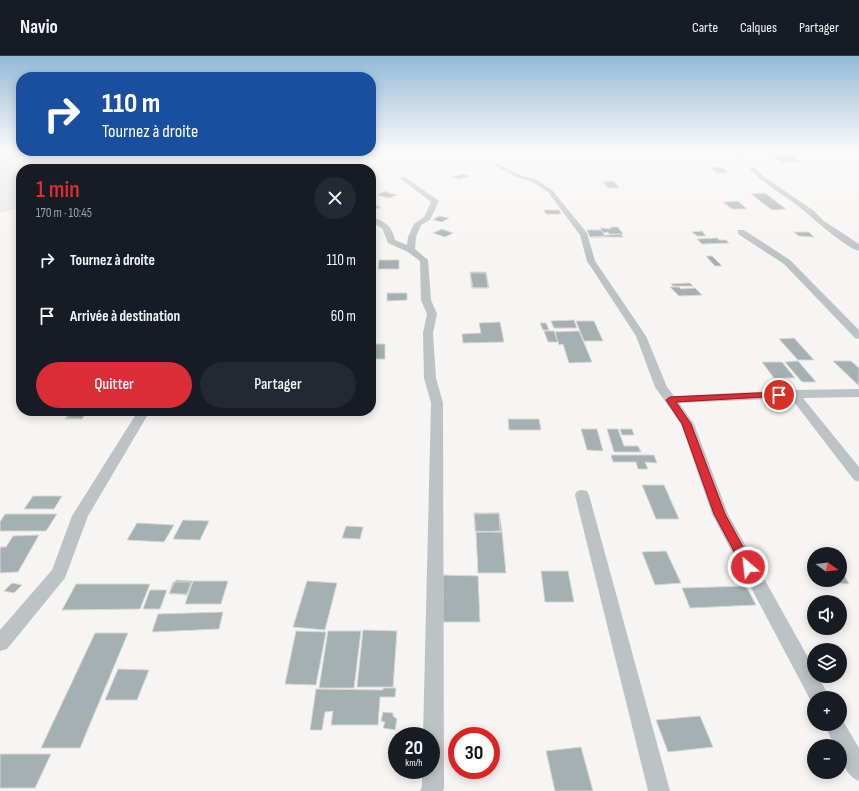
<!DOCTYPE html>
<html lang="fr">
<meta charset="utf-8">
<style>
body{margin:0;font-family:"Sofia Sans Condensed",sans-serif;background:#242831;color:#f1f3f6;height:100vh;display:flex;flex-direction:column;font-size:15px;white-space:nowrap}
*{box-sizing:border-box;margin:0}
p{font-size:13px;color:#9ea1a6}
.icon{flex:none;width:22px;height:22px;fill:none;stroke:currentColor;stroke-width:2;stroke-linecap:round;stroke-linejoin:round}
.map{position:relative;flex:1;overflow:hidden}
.drawer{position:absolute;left:16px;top:108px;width:360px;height:252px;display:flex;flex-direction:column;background:#171b24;border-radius:16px;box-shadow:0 2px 10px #0003}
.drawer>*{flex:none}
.banner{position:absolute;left:16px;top:16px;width:360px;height:84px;border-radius:16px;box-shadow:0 2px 10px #0003;background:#1a4fa0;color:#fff;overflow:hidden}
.needle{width:26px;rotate:105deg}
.fabs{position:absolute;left:807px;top:491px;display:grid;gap:8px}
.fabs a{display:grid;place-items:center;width:40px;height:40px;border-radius:50%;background:#171b24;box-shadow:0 2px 10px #0003;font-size:20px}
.speed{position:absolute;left:388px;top:671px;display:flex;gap:8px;font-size:20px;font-weight:700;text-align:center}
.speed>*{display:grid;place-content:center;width:52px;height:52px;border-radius:50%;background:#171b24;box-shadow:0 2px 10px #0003;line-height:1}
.speed small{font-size:10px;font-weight:400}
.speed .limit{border:6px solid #d22;background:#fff;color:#111}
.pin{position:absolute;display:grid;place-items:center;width:34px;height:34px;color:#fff;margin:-17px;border:2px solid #fff;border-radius:50%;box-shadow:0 1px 4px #0007}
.me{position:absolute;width:44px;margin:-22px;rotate:332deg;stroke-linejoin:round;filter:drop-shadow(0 0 3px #0008)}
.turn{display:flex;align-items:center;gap:14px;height:84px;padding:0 20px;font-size:18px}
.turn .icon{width:52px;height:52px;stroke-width:2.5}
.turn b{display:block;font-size:28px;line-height:34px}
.round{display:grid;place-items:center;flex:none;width:42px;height:42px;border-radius:21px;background:#242831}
.summary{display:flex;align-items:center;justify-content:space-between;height:68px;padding:0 20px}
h1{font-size:24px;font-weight:600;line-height:30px;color:#dc2c36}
.action{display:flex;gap:8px;margin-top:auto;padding:8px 20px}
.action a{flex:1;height:46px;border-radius:24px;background:#dc2c36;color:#fff;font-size:16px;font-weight:600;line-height:46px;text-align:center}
.action a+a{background:#242831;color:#f1f3f6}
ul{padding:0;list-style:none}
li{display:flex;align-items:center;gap:12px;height:56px;padding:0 20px}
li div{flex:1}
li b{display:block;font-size:15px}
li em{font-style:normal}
header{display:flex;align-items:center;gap:24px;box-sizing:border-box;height:56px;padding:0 20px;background:#171b24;border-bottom:1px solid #363941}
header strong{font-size:19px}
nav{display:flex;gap:22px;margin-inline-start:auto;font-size:14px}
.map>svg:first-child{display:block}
.built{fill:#e4e5e4}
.building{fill:#a4b0b2;stroke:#d7d7d5}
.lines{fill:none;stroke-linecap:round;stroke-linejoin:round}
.path{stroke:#b7bcbd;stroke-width:1.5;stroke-dasharray:1 1;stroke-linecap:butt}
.minor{fill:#bcc3c5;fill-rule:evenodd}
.route{fill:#dc2c36;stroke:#8f1d23}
</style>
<header>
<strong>Navio</strong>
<nav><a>Carte</a><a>Calques</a><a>Partager</a></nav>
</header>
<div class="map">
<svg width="859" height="735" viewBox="0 0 859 735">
<rect width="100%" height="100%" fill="#f6f5f3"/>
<path class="built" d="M0,95H324L319,113H21V151L0,157Z"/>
<path class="building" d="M790,99L802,106H782L771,100Z
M709,111H722L729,117H717Z
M462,118L469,120L459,123L452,121Z
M614,125L619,132H608L603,126Z
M385,135L389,137L397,139L389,142L377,139Z
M765,137L786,153L772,154L751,138Z
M738,145L747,153H732L723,146Z
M371,148L381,151L371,155Z
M544,154H559L561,158H546Z
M439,160L449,162L442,166L433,164Z
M610,171H618L623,178H609L608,176L603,177L600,172L611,173Z
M442,173L453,177L445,181L433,177Z
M587,174H601L605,180L590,181Z
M702,175L706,180H697L692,176Z
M794,176H809L814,181L799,180Z
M621,178L623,181H592H605V179H608Z
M717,182L719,184H726L729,187L702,188L697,183Z
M706,200H712L722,210H715Z
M379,204H399V213H378Z
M470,216H486L489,232H473Z
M470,217H486L488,232H472Z
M690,227L693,230H673L671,228Z
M670,231H679L681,233L695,232L702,239L679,240Z
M387,237H407V244L387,245Z
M574,264L577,272H554L551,265Z
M576,265H594L603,285H584Z
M500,266L504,286L463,287L462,278L481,277L479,267Z
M540,267H546L549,274H543Z
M544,275H554L558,286H548Z
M579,275L592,306L569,307L563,288L559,289L555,276Z
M794,282L814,304H798L779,283Z
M371,288H385V303H371Z
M798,305L816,326H802L785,306Z
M833,305H851L859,312V330Z
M762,306H782L795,322H774Z
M71,355H87L82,363H65Z
M72,355H88L82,363L67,362Z
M508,363H539L541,374H509Z
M581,373H597L603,395L587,394Z
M607,373H618L624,390H638L641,396H614Z
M620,373H632L634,379H622Z
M611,399H654L657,407L645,406L648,413H638L636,406H613Z
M642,429H664L679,463H656Z
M33,440H62L54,453H24Z
M474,457H499L500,476L475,475Z
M499,457L502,475L476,476L474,458Z
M5,458H57L46,475H0V466Z
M183,464L209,465L200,484L173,483Z
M137,467L174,469L164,486L127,484Z
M346,470L363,471L360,483L342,482Z
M476,476H502L506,517H478Z
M39,479L18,516L0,517V493L1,491H6L13,480Z
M666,495L681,527L655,529L642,496Z
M808,511H814V524H840V513H841L849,528L814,526Z
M541,515H568L574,546H545Z
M443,519L478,520L480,566H443Z
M176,524L193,525L187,539L169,537Z
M193,525H228L221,548H185Z
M307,525L337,527L325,574L293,571Z
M173,526H191L187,538H169Z
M12,527L22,529L14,537L4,535Z
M76,528H150L140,553L62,554Z
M746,530L756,549L690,552L682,532Z
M150,534H167L160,553H143Z
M223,556L219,573L152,576L158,558Z
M363,574L397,575L393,631H357Z
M296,575L326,576L316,629L285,628Z
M328,575H361L354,632H319Z
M95,577H128L80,692H41Z
M118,613L149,614L137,644H105Z
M383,632H396L395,641H380L378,669H331L333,655L325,656L322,674H310L316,633L383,634Z
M383,656L393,657V660L397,663L395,674L383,672L385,666L381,665Z
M700,660L713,691L668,696L656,664Z
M581,691L593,735H555L546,695Z
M0,698H51L35,732H0Z"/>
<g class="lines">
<path class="path" d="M730,95L746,107"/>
<path class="minor" d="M0,95H16L0,99Z
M495,108H499L520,119L537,124L552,134L587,177L595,205L646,280L667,331L674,340L794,334L859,333V341L803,342L859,411V426L854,424L791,342L679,347L694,368L728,458L814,612V620H818L830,642H814L813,649L712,458L681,368L655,331L636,280L587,205L580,179L548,136L533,126L516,121L495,110Z
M750,111H754L763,120L814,155L824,165L859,188V195C846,191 819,168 809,159C790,142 767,131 750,113Z
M401,121H405L439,145L430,164L421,169L416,181L415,193L428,204L431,244L437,258L433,277L436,322L443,347L444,732L443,735H420L422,730V714H431V680H423L431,347L424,322L423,277L427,258L421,244L420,205L408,196L388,187L382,172L371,166V161C384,164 392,170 395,184L407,189L408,181L414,168L424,161L431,146L401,123Z
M738,174H744L790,204L859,274V283L855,282L784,208L738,178Z
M138,355H150L88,460L65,522L7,593L0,595V574L52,514L72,460Z
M582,434L587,435L589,439L670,735H648L575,439L577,435Z
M840,660L859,692V725C846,720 840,704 840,690H835L824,668H840Z"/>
</g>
<linearGradient id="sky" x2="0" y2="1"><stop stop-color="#92bad9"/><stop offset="0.48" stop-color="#fbfafa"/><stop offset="1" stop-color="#fbfafa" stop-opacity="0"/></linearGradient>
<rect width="859" height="198" fill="url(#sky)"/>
<path class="route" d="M779,336L782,337L783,339L782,340L676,346L691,368L725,458L754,511L752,514L748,515L744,514L714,458L682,368L666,344L670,341Z"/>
</svg>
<div class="fabs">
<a><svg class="needle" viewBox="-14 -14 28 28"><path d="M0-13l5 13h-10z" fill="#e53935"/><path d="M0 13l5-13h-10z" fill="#9ea1a6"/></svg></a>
<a><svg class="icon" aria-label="sound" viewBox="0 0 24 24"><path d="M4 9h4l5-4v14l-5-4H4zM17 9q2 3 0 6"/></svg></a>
<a><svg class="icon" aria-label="layers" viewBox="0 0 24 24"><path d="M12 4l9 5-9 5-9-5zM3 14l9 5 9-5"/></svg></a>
<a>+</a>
<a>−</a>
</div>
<div class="speed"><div>20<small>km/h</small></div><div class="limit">30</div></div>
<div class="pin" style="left:779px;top:339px;background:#d93025"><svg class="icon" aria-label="arrive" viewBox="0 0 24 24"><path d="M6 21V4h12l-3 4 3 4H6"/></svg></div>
<svg class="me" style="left:748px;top:511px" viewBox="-20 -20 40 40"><circle r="17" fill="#dc2c36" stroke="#fff" stroke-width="3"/><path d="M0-11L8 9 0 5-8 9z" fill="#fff"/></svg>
<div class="banner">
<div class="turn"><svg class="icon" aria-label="right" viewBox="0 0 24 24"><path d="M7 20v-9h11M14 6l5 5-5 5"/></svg><div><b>110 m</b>Tournez à droite</div></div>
</div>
<section class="drawer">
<div class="summary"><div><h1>1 min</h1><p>170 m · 10:45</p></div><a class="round"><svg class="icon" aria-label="close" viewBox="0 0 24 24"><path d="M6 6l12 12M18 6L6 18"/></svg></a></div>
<ul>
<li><svg class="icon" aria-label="right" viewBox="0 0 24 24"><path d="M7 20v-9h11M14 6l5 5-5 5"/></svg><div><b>Tournez à droite</b></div><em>110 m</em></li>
<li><svg class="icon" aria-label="arrive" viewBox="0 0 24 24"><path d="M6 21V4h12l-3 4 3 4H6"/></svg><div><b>Arrivée à destination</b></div><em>60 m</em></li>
</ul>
<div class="action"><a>Quitter</a><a>Partager</a></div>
</section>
</div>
